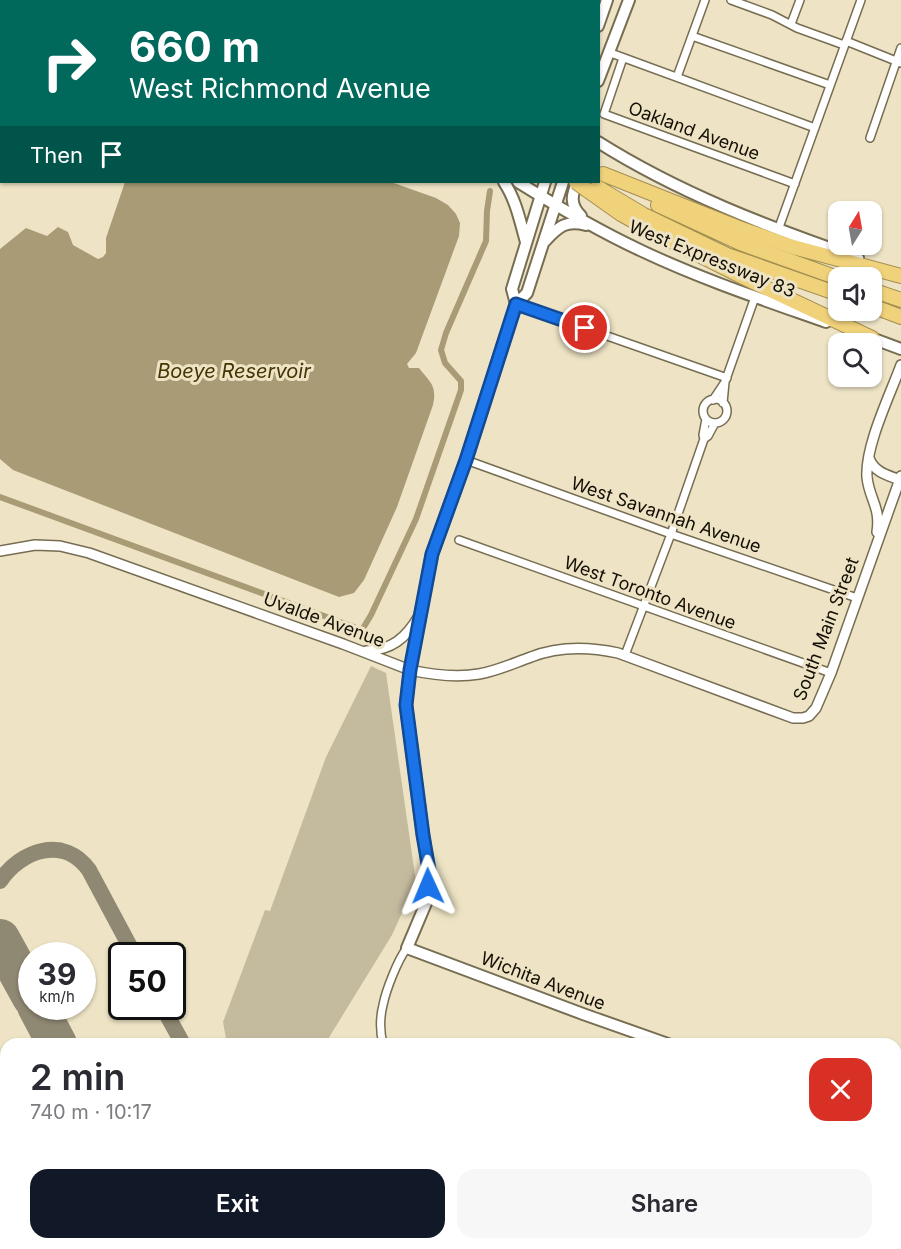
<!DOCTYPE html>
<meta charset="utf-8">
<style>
body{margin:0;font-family:Inter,sans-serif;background:#f7f7f7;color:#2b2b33;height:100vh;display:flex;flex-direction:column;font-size:22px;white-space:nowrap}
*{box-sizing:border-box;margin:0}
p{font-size:20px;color:#7c7c81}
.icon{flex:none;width:33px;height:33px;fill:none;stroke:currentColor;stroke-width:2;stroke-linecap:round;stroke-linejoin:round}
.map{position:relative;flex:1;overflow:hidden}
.details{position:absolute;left:0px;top:1038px;width:902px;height:212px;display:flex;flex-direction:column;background:#fff;border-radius:18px 18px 0 0;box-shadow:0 2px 4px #0004}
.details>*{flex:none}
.top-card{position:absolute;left:0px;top:0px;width:600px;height:183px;box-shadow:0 2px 4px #0004;background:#00695c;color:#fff;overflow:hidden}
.needle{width:39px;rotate:11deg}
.controls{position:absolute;left:828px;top:201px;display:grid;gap:12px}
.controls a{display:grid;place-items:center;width:54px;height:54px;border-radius:12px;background:#fff;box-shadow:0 2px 4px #0004;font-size:30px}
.speed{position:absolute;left:18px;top:942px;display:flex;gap:12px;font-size:30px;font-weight:700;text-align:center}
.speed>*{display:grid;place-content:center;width:78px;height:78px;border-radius:50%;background:#fff;box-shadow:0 2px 4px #0004;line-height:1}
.speed small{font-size:15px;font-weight:400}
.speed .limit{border:3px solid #111;border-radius:9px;background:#fff;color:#111}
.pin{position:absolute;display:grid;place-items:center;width:51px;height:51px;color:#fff;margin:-26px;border:3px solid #fff;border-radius:50%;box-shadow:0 2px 6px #0007}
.me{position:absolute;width:66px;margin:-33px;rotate:359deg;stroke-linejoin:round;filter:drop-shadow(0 0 4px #0008)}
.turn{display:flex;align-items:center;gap:21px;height:126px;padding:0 30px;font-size:27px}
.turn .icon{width:78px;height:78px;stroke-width:2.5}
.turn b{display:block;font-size:42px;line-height:51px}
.then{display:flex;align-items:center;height:57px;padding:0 30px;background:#0003;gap:12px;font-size:22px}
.round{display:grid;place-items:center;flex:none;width:63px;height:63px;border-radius:18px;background:#f7f7f7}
.headline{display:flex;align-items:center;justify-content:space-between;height:102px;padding:0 30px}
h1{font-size:36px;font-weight:600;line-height:45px}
.primary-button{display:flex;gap:12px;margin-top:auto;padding:12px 30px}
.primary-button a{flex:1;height:69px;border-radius:18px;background:#111827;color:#fff;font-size:24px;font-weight:600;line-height:69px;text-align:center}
.primary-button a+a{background:#f7f7f7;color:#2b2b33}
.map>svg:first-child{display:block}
.green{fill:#c4bb9f}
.water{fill:#a89b76}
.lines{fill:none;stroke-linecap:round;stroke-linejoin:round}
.canal{stroke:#a89b76;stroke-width:6}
.taxiway{stroke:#8f8872;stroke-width:16}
.runway{stroke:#8f8872;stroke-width:40}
.minor-casing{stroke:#766d52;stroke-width:10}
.tertiary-casing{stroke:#766d52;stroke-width:12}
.secondary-casing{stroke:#766d52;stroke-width:14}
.primary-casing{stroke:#a38e52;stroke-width:15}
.motorway-casing{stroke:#a38e52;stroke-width:16}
.minor{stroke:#fff;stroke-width:7}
.tertiary{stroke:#fff;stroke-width:9}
.secondary{stroke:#fff;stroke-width:10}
.primary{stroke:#f6e4b0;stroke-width:12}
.motorway{stroke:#f0d27b;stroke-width:14}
.motorway-bridge-casing{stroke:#a38e52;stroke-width:16;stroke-linecap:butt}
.motorway-bridge{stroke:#f0d27b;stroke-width:14}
.route-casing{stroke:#114b97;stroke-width:15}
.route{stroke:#1a73e8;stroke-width:10}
.labels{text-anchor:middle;stroke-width:6;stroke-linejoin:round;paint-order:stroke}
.street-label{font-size:18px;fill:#130f05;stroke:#eee4c5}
.water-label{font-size:20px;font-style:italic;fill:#433503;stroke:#eee4c5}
</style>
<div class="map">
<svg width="901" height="1249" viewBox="0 0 901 1249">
<rect width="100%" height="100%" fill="#eee4c5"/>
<path class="green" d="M371,666L386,673L416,882L392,935L325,1044H227L223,1022L265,910L270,911L326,757Z"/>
<path class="water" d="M125,182H391L436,198L448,205L456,214L460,223L459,236L416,353L407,364L409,368H419C431,383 437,386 433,405L397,507L364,580L354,593L339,597L13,470L0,459V249L26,228L47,236L58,227L68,232L73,245L98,259L103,257L106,253V238Z"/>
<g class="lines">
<path class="canal" d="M0,497L362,630L371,615L416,519L461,390V381L445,363L441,350L446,333L486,241L487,211L490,191"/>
<path class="taxiway" d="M0,881C21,850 64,835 89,870L135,956
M162,1006L183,1044
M291,1244L294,1249
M879,1244L895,1249
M819,1249L822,1244"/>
<path class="runway" d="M0,939L32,997
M37,1006L57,1044
M165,1244L168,1249"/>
<g class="minor-casing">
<path id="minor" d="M404,0L409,2
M731,0L772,15L797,28L844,45
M543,2L544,0
M791,24L800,0
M692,36L830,85
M846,41L901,63
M608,52L815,128
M623,58L604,114L795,184
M677,77L705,0
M870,138L901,48
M778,230L861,0
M516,304L727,378
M703 411a12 12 0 1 1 24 0a12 12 0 1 1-24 0Z
M713,400L725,382
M723,403L725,382L755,297
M704,439L703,435L706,419
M466,460L671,534L857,598
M459,540L831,673
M625,655L671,534L704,439L708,436L715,423
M383,1044C380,1032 380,1017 383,1005C386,990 398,959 407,948
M651,1249L658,1244"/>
</g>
<g class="tertiary-casing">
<path id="tertiary" d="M869,458C874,472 887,475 900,480
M877,532C881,507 869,499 867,477C865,446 890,395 901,365
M0,551L35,545L60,546L89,553L343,644L410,670C433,675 455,678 479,674C497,671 514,663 531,657C559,646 590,647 618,653L793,718H803L809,716L816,708L831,673L901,476
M366,651C392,650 406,638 419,616"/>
</g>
<g class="secondary-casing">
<path id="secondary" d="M177,0L181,2
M372,0L374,2
M598,26L607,0
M598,81L629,0
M598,142C679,193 768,227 858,258
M504,182C516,200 520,221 526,242
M518,182C558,207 599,231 642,251C701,279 764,300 826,322
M563,182L527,293L516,304L466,460L432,554L410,670L406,705L423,835L429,870L426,903L407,948L583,1014L668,1044
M578,182C571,195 570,205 581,216
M545,241C559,226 566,220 586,225
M516,304L512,289L545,182
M866,336L901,349
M896,1126L901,1128"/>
</g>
<g class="primary-casing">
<path id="primary" d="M32,2V0
M0,91L2,87"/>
</g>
<g class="motorway-casing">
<path id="motorway" d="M218,0L221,2
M270,0L274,2
M322,0L326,2
M354,0L357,2
M603,174L739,228L793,247L901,276
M597,187L644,215L727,255L838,294
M587,190L621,214L653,232L743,277L872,338
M658,205L740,243L838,278
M872,290L901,300
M872,306L901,317"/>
</g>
<use href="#minor" class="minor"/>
<use href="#tertiary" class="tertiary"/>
<use href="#secondary" class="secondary"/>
<use href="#primary" class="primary"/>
<use href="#motorway" class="motorway"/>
<g class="motorway-bridge-casing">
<path id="motorway-bridge" d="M576,182L587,190"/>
</g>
<use href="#motorway-bridge" class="motorway-bridge"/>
</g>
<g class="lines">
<g class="route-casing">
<path id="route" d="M428,886L429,870L423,835L406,705L410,670L432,554L466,460L516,304L585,328"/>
</g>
<use href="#route" class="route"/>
</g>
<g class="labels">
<g class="street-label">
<text transform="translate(694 131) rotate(20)" y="6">Oakland Avenue</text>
<text transform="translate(712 259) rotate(22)" y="6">West Expressway 83</text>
<text transform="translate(666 515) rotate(19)" y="6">West Savannah Avenue</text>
<text transform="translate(650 593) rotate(20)" y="6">West Toronto Avenue</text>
<text transform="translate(324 620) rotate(20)" y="6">Uvalde Avenue</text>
<text transform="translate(826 629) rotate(-69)" y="6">South Main Street</text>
<text transform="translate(543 981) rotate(21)" y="6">Wichita Avenue</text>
</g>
<g class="water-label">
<text x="234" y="378">Boeye Reservoir</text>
</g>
</g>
</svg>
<div class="controls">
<a><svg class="needle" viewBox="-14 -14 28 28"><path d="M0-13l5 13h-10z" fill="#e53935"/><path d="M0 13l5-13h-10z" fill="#7c7c81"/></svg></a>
<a><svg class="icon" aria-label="sound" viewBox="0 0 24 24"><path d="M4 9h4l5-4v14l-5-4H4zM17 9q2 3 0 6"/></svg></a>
<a><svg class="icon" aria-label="search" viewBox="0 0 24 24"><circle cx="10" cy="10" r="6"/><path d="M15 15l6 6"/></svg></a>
</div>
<div class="speed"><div>39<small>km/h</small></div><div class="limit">50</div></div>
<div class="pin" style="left:585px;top:328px;background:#d93025"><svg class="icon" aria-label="arrive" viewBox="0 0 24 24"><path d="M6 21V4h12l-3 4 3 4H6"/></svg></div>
<svg class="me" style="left:428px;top:886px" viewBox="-20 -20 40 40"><path d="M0-17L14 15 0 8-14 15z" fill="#1a73e8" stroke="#fff" stroke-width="4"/></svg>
<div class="top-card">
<div class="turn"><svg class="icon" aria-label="right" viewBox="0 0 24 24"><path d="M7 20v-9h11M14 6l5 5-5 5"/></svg><div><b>660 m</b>West Richmond Avenue</div></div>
<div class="then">Then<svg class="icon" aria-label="arrive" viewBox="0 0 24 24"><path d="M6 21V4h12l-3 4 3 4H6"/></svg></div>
</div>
<section class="details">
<div class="headline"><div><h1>2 min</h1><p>740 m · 10:17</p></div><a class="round" style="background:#d93025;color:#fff"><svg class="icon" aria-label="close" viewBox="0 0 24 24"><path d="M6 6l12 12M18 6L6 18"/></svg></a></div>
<div class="primary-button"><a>Exit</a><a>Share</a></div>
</section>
</div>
